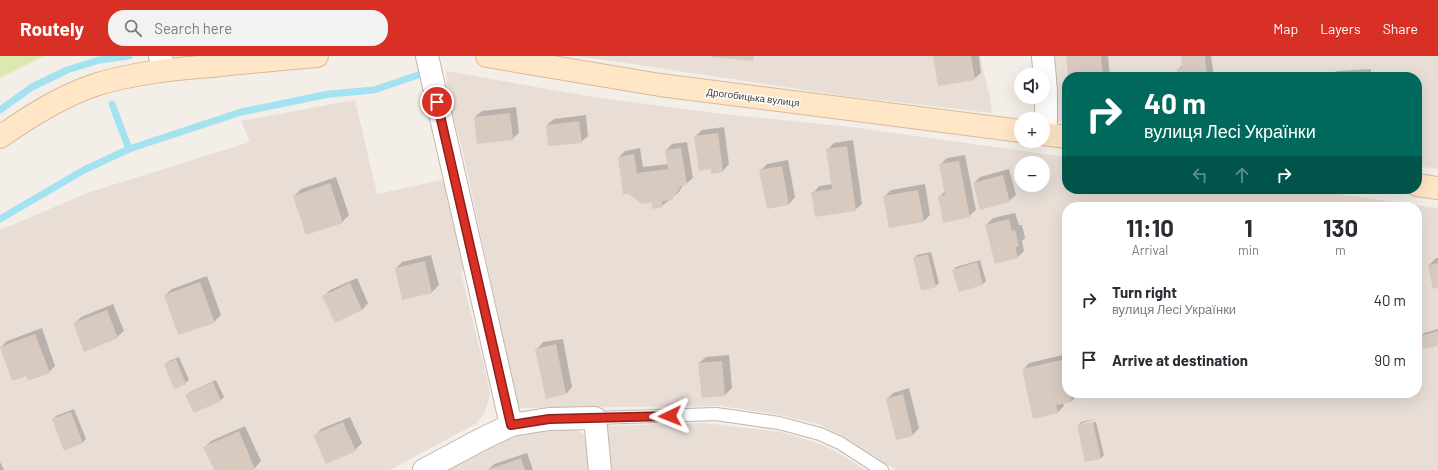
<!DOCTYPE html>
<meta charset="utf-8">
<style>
body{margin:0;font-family:Barlow,sans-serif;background:#f2f2f3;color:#2b2b33;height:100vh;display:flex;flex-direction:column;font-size:15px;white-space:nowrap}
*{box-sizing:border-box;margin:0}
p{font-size:13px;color:#7c7c81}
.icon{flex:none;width:22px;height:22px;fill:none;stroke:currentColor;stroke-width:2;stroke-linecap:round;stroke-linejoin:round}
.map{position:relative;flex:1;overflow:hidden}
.side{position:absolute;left:1062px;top:146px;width:360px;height:196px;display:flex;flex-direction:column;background:#fff;border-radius:16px;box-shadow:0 4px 16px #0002}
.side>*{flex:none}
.banner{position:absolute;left:1062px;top:16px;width:360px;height:122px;border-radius:16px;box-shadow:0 4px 16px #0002;background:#00695c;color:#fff;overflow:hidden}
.controls{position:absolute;left:1014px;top:12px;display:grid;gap:8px}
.controls a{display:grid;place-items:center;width:36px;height:36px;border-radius:50%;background:#fff;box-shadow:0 4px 16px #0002;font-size:20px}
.pin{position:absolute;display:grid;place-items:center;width:34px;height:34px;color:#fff;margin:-17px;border:2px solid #fff;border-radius:50%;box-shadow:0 1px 4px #0007}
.me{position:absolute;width:44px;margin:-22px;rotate:268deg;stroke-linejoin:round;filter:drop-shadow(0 0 3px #0008)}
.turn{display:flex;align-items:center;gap:14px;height:84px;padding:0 16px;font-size:18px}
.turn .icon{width:52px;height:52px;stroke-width:2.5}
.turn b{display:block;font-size:28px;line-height:34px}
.lanes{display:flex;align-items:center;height:38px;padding:0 16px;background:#0003;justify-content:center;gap:20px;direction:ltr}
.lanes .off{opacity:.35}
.eta{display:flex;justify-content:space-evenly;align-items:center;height:68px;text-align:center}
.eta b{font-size:24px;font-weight:700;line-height:28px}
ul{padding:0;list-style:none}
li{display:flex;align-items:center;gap:12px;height:60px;padding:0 16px}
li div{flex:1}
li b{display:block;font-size:15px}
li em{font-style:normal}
header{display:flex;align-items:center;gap:24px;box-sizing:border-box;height:56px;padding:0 20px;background:#d93025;color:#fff}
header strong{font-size:19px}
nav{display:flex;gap:22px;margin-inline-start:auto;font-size:14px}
.search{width:280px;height:36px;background:#f2f2f3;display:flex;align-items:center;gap:10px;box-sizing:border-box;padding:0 14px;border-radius:16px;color:#7c7c81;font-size:15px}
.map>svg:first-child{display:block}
.residential{fill:#e8ded6;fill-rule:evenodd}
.green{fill:#dbe9b0}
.shadow{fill:#0003}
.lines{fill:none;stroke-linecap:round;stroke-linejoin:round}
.stream{stroke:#a3e2f1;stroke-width:7}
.building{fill:#d9cac0}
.lane-casing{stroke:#c3b6ad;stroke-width:14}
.street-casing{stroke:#c3b6ad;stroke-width:24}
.secondary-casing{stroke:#d8ba99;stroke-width:24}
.lane{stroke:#fff;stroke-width:12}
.street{stroke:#fff;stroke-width:22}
.secondary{stroke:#ffe6c7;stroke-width:22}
.route-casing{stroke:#8d1f18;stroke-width:10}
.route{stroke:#d93025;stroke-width:7}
.labels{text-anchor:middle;stroke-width:3;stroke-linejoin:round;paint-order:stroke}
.street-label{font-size:10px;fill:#473d36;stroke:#fff}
</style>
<header>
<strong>Routely</strong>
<div class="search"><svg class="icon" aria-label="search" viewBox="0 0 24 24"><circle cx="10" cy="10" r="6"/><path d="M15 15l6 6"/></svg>Search here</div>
<nav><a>Map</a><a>Layers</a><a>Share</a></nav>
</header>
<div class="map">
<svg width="1438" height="414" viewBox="0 0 1438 414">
<rect width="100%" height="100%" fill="#f4eee8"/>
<path class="residential" d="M578,0H980L990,41L992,57L845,40Z
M1053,0H1438V113L1417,110V21H1067V66L1058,65Z
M446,15L593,41L723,58L851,71L1067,101V133H1302L1438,152V414H896L842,380L821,369L780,359L721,350L518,352L462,92L448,41ZM1021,107H1043V129H1021ZM1067,151H1417V337H1067Z
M355,44L377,138L446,123L465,212L461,217L488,327L490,339L484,358L477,367L390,414H0V174L90,136L250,86L241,65Z
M704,367L780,376L818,387L839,397L866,414H610L606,370Z
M548,373L579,375L585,380L592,406L593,414H448L484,394L513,381Z"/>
<path class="green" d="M0,0H44L0,22Z"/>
<path class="shadow" d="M934,0H979L981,17L974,23Z
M1067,0H1108L1110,21H1069Z
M1182,0H1211L1214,21H1179L1178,13L1183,9Z
M1371,13V21H1329L1336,15Z
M516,51L519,77L512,83L475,61L482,55Z
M586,59L588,80L581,86L547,69L554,63Z
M724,71L729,108L723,115L712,117V112L695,81L702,74Z
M853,84L862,148L855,154L813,137L819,130L833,128L827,94L834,87Z
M687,86L693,122L686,128L683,129L679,136L662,150L652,146L619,101L625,95L640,92L643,111L668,108L666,94L672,88Z
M965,99L976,154L969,160L939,141L945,135L940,109L947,102Z
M788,104L795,141L789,148L760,115L767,108Z
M1009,113L1016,139L1009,145L974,127L980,121Z
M336,121L349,159L342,166L294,140L301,133Z
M925,128L930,159L924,165L884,141L891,134Z
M1015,157L1019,169H1022L1025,182L1022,185L1024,195L1018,201L986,169L993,162Z
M931,196L939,227L936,230L914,202L917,199Z
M431,199L439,229L432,236L403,242L396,212L402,206Z
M1436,202H1438V231L1429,209Z
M980,204L986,225L983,228L959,234L953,214L956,211Z
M207,220L221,259L214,266L165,239L172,233Z
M357,222L368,247L362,254L335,265L324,240L330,234Z
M113,248L124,275L117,281L74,268L81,261Z
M42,272L55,310L49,316L26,319L1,291L7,285Z
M1438,273V289L1421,280L1424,277Z
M563,283L572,331L566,338L537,293L543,286Z
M1067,298V337H1078V338L1072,345L1063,347L1064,350L1057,357L1023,314L1029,307Z
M729,299L732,332L725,339L702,341L699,307L706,301Z
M179,301L189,324L185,327L165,308L169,305Z
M216,324L224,341L221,344L194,356L186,339L190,336Z
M909,332L919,372L913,379L887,343L893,337Z
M74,353L86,383L82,387L53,363L56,360Z
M350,361L362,387L355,394L315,380L321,373Z
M1096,363L1080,368V370L1096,366L1104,399L1101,402L1086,405L1078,370L1081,366Z
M245,370L261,405L255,412L250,414H215L205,391L211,385Z
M527,397L533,414H488L494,408Z
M0,406L4,414H0Z"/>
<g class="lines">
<path class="stream" d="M112,48L129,93
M0,54L32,31L67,14L99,4L129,0
M0,163L84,114L129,93L241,56L329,38L374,34L418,19"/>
</g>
<path class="building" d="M712,0H754L753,5L712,1Z
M933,0H971L975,24L938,30Z
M1066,0H1101L1103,21H1068Z
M1181,0H1205L1207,21H1178L1177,13L1182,12Z
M510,57L513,84L477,88L474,61Z
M579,65L582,87L548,90L546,69Z
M718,77L723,116L711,118V113L699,115L694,80Z
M847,90L856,155L815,161L811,136L832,133L826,93Z
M681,92L687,129L681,130L672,144L662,145L663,151L652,153V147L642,148L629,138H623L618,101L634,98L637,117L668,113L665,94Z
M959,105L970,161L943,167L938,140L945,139L939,108Z
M782,110L789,149L767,153L759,114Z
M1003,119L1010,146L980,154L973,127Z
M330,127L343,167L306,179L293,140Z
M918,134L924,166L889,172L883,140Z
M1009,163L1012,175L1015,174L1019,190L1015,191L1018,202L995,208L985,169Z
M928,198L936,231L921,235L913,202Z
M425,205L432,237L402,244L395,212Z
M977,206L983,229L959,236L952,214Z
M1438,207V232L1433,233L1428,209Z
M200,226L215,267L178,279L164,239Z
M350,227L362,254L335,267L322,240Z
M107,254L118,282L84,296L73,267Z
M1438,275V290L1423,293L1420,280Z
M35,278L50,317L28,325L26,320L12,325L0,291Z
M556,288L566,338L546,343L535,293Z
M176,303L186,328L174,333L164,308Z
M1062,304L1067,324V337H1070L1072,346L1056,349L1058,357L1033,363L1022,313Z
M722,305L725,340L702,342L698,307Z
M213,326L221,345L194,357L185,339Z
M903,338L913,380L896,384L886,343Z
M71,356L83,387L64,395L52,363Z
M343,366L356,395L326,408L313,379Z
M1093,366L1101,403L1085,406L1077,369Z
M239,375L255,413L253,414H214L203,391Z
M521,402L525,414H487Z"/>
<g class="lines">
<g class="lane-casing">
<path id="lane" d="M595,362L716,358L779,367L820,378L840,387L882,414"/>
</g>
<g class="street-casing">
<path id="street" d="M160,0L165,14
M1043,0L1046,35V78
M511,369L549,363L595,362L600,414
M424,414L480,384L511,369L427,0"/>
</g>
<g class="secondary-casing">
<path id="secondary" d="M487,0L660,29L1021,75
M1043,78L1067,81
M0,81C30,60 63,39 98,28C135,17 173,13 211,10C247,6 282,3 317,0
M1417,129L1438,132"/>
</g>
<use href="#lane" class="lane"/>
<use href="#street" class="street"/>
<use href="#secondary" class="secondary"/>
</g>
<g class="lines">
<g class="route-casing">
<path id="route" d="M437,46L511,369L549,363L670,360"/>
</g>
<use href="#route" class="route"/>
</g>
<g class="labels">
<g class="street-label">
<text transform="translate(753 41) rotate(7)" y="4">Дрогобицька вулиця</text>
</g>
</g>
</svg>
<div class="controls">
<a><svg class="icon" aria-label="sound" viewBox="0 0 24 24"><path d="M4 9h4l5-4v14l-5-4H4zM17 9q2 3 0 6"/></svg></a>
<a>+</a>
<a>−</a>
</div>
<div class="pin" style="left:437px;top:46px;background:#d93025"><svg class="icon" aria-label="arrive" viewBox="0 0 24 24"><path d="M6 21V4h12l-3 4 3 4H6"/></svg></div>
<svg class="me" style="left:670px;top:360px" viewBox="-20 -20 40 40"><path d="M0-17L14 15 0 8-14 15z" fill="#d93025" stroke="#fff" stroke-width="4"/></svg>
<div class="banner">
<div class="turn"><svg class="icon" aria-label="right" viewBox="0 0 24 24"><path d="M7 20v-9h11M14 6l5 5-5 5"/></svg><div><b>40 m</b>вулиця Лесі Українки</div></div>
<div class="lanes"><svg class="icon off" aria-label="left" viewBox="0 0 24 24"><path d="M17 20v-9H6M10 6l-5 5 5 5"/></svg><svg class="icon off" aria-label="ahead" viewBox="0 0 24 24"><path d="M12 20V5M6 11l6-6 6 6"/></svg><svg class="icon" aria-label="right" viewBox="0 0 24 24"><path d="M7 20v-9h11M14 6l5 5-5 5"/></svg></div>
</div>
<section class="side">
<div class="eta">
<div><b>11:10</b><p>Arrival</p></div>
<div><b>1</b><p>min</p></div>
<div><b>130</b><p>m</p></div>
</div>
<ul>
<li><svg class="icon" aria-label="right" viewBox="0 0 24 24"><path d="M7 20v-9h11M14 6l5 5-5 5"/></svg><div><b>Turn right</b><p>вулиця Лесі Українки</p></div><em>40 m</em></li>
<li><svg class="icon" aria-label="arrive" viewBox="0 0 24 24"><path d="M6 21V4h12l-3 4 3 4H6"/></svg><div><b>Arrive at destination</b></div><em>90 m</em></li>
</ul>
</section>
</div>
